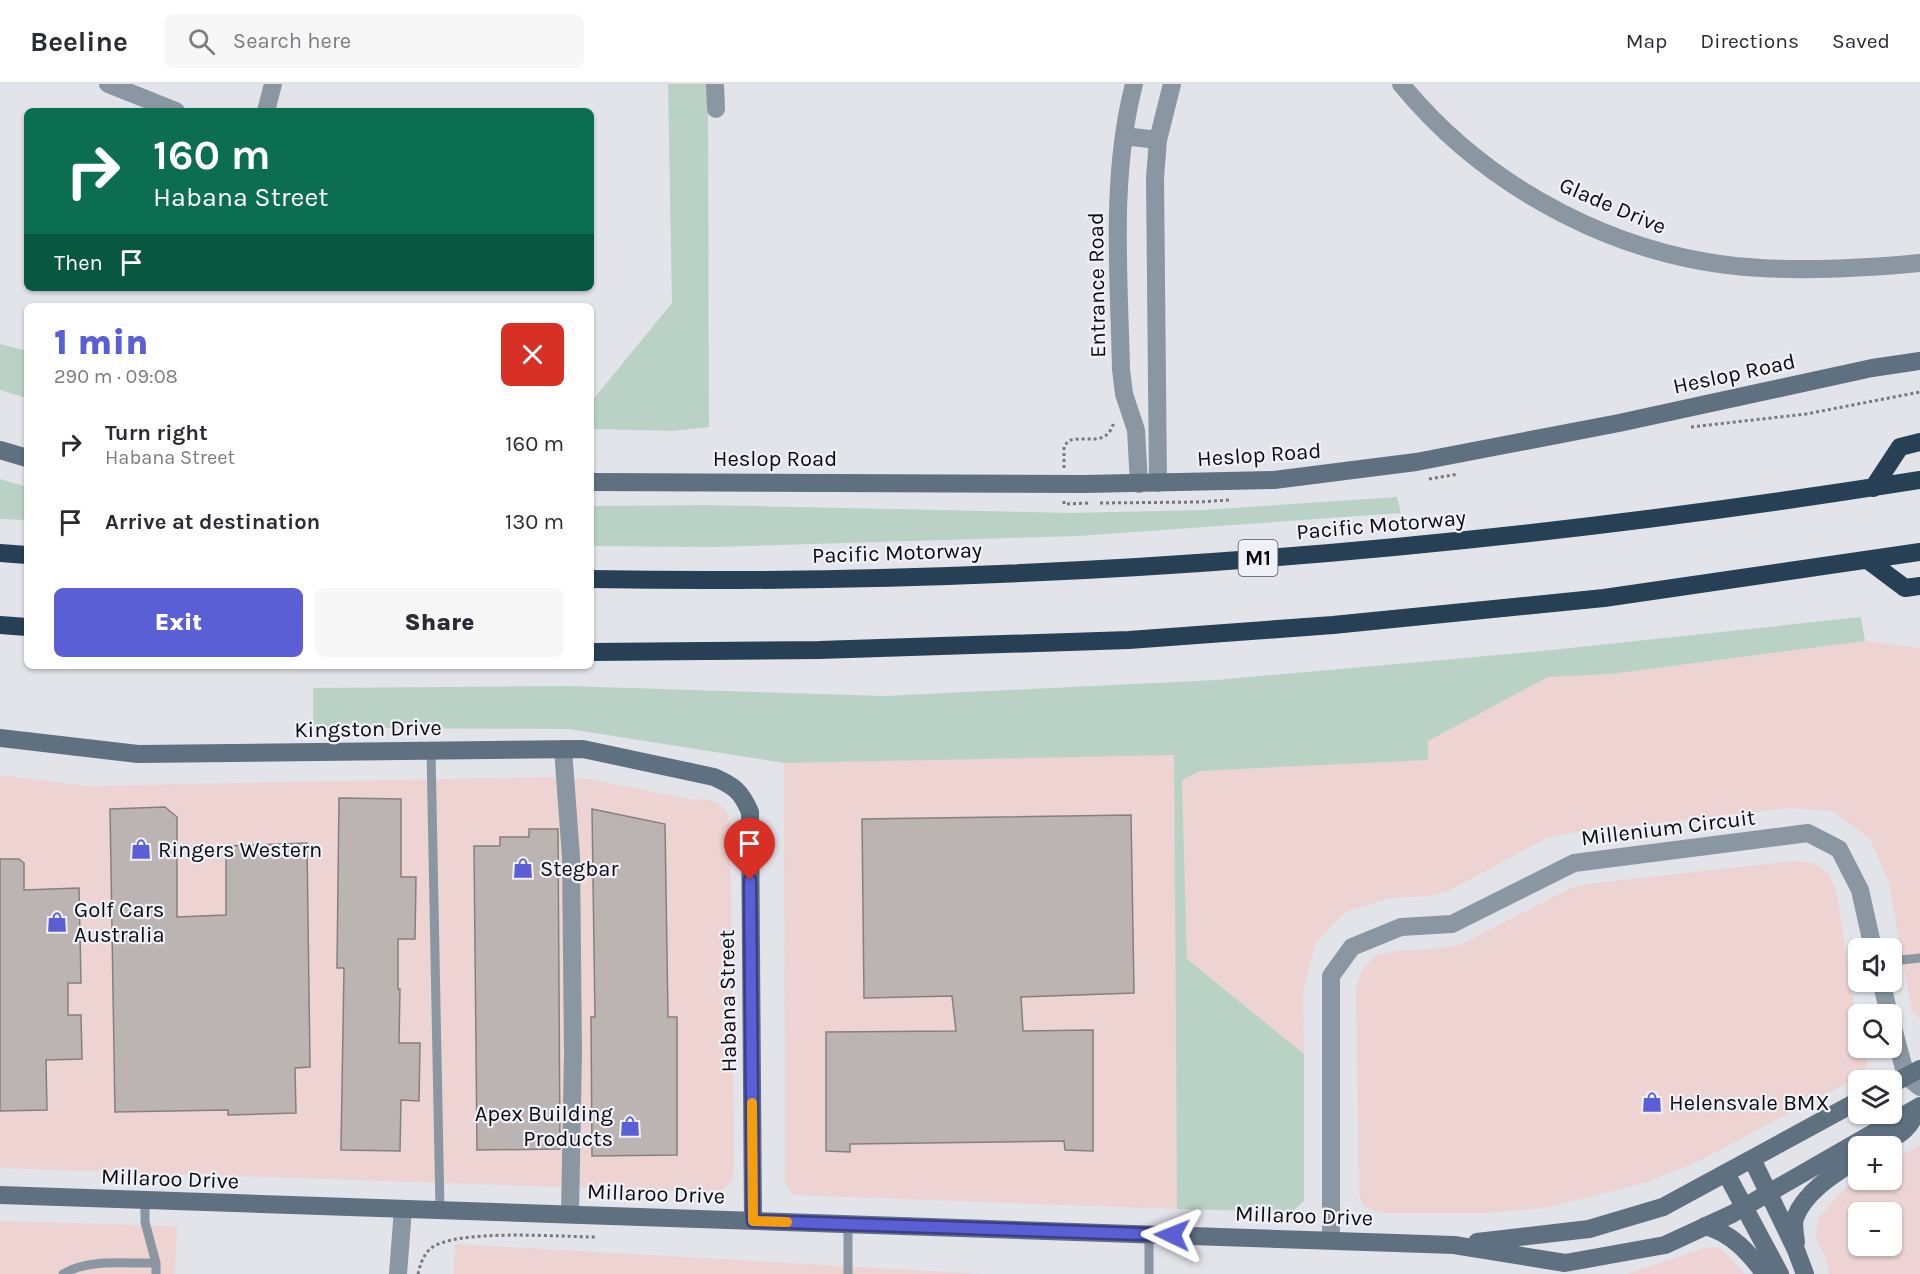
<!DOCTYPE html>
<meta charset="utf-8">
<style>
body{margin:0;font-family:Karla,sans-serif;background:#f7f7f7;color:#2b2b33;height:100vh;display:flex;flex-direction:column;font-size:22px;white-space:nowrap}
*{box-sizing:border-box;margin:0}
p{font-size:20px;color:#7c7c81}
.icon{flex:none;width:33px;height:33px;fill:none;stroke:currentColor;stroke-width:2;stroke-linecap:round;stroke-linejoin:round}
.map{position:relative;flex:1;overflow:hidden}
.side{position:absolute;left:24px;top:219px;width:570px;height:366px;display:flex;flex-direction:column;background:#fff;border-radius:9px;box-shadow:0 2px 4px #0004}
.side>*{flex:none}
.top-card{position:absolute;left:24px;top:24px;width:570px;height:183px;border-radius:9px;box-shadow:0 2px 4px #0004;background:#0b6e4f;color:#fff;overflow:hidden}
.controls{position:absolute;left:1848px;top:854px;display:grid;gap:12px}
.controls a{display:grid;place-items:center;width:54px;height:54px;border-radius:9px;background:#fff;box-shadow:0 2px 4px #0004;font-size:30px}
.pin{position:absolute;display:grid;place-items:center;width:51px;height:51px;color:#fff;margin:-62px -26px;border-radius:50% 50% 50% 0;rotate:-45deg;box-shadow:0 0 6px #0007}
.pin .icon{rotate:45deg}
.me{position:absolute;width:66px;margin:-33px;rotate:272deg;stroke-linejoin:round;filter:drop-shadow(0 0 4px #0008)}
.turn{display:flex;align-items:center;gap:21px;height:126px;padding:0 30px;font-size:27px}
.turn .icon{width:78px;height:78px;stroke-width:2.5}
.turn b{display:block;font-size:42px;line-height:51px}
.then{display:flex;align-items:center;height:57px;padding:0 30px;background:#0003;gap:12px;font-size:22px}
.round{display:grid;place-items:center;flex:none;width:63px;height:63px;border-radius:9px;background:#f7f7f7}
.overview{display:flex;align-items:center;justify-content:space-between;height:102px;padding:0 30px}
h1{font-size:36px;font-weight:800;line-height:45px;color:#5a5fd6}
.primary-button{display:flex;gap:12px;margin-top:auto;padding:12px 30px}
.primary-button a{flex:1;height:69px;border-radius:9px;background:#5a5fd6;color:#fff;font-size:24px;font-weight:800;line-height:69px;text-align:center}
.primary-button a+a{background:#f7f7f7;color:#2b2b33}
ul{padding:0;list-style:none}
li{display:flex;align-items:center;gap:18px;height:78px;padding:0 30px}
li div{flex:1}
li b{display:block;font-size:22px}
li em{font-style:normal}
header{display:flex;align-items:center;gap:36px;box-sizing:border-box;height:84px;padding:0 30px;background:#fff;border-bottom:2px solid #e1e1e2}
header strong{font-size:28px}
nav{display:flex;gap:33px;margin-inline-start:auto;font-size:21px}
.search{width:420px;height:54px;background:#f7f7f7;display:flex;align-items:center;gap:15px;box-sizing:border-box;padding:0 21px;border-radius:9px;color:#7c7c81;font-size:22px}
.map>svg:first-child{display:block}
.commercial{fill:#edd3d3;fill-rule:evenodd}
.industrial{fill:#edd3d1}
.green{fill:#bad2c6}
.building{fill:#bcb4b2;stroke:#877f7e;stroke-width:1.5}
.lines{fill:none;stroke-linecap:round;stroke-linejoin:round}
.path{stroke:#77777c;stroke-width:3;stroke-dasharray:3 3;stroke-linecap:butt}
.lane{stroke:#8a96a1;stroke-width:9}
.street{stroke:#8a96a1;stroke-width:18}
.secondary{stroke:#5f7181;stroke-width:18}
.highway{stroke:#274056;stroke-width:18}
.route-casing{stroke:#3a3e8b;stroke-width:15}
.route{stroke:#5a5fd6;stroke-width:10}
.slow{stroke:#f59e0b;stroke-width:10}
.labels{text-anchor:middle;stroke-width:4.5;stroke-linejoin:round;paint-order:stroke}
.shield{fill:#f0f0f8;stroke:#505054;stroke-width:1.5}
.shield-label{font-size:21px;font-weight:bold;fill:#0b0b0e}
.street-label{font-size:22px;fill:#0b0b0e;stroke:#f0f0f8}
.poi-label{font-size:22px;fill:#0b0b0e;stroke:#f0f0f8;text-anchor:start}
</style>
<header>
<strong>Beeline</strong>
<div class="search"><svg class="icon" aria-label="search" viewBox="0 0 24 24"><circle cx="10" cy="10" r="6"/><path d="M15 15l6 6"/></svg>Search here</div>
<nav><a>Map</a><a>Directions</a><a>Saved</a></nav>
</header>
<div class="map">
<svg width="1920" height="1190" viewBox="0 0 1920 1190">
<rect width="100%" height="100%" fill="#e3e3ea"/>
<path class="commercial" d="M1920,852V935L1912,927L1899,857Z
M1920,1061V1190H1829L1826,1175L1815,1152L1819,1134L1843,1106L1861,1095H1892V1077ZM1858,1128H1892V1161H1858Z
M1713,1163L1721,1165L1745,1190H1626L1704,1164Z"/>
<path class="industrial" d="M1865,557L1920,564V852L1899,857L1889,798L1870,755L1833,727L1788,724L1633,742L1591,745L1547,754L1448,807L1431,812L1390,814L1345,828L1316,859L1303,906L1304,970L1187,875L1182,696L1200,687L1428,676L1427,657L1548,593L1611,590L1667,583Z
M1174,670L1177,1125L793,1111L785,1098L784,679Z
M0,691L87,702L548,693L590,695L691,716L706,715L719,720L727,728L730,741L734,1081L732,1096L721,1107L708,1108L0,1084Z
M1794,777L1814,779L1828,789L1836,806L1858,946V963H1864L1866,971L1867,980L1864,988L1858,993L1695,1079L1647,1098L1597,1111L1544,1124L1488,1129H1388L1372,1126L1363,1121L1359,1110L1356,905L1362,886L1375,872L1396,867L1432,865L1460,861L1571,804L1587,800Z
M0,1137L177,1142L175,1190H0Z
M455,1160L982,1190H454Z"/>
<path class="green" d="M668,0H708L709,343L673,347L591,345V318L672,219Z
M0,260L27,267V314L0,306Z
M0,395L27,403V436L0,435Z
M1397,413L1401,429L1078,452L712,463L591,462V422L708,421L1070,429L1204,426Z
M1861,533L1865,557L1611,590L1548,593L1428,657V676L1200,687L1182,696L1187,875L1304,970V1117L1292,1128L1177,1125L1174,671L784,679L569,645L313,644V604L567,602L884,612L1216,596L1542,567Z"/>
<path class="building" d="M339,714L401,715V793H416L415,855H398V905H400L399,959H420L419,1017L401,1016L400,1067L341,1066L344,884H337Z
M165,723L177,733V833L226,831V762L307,759L310,983L295,984L296,1029L228,1031V1026L115,1028L110,725Z
M592,725L665,740L668,933H677V1071L592,1072L591,933H595Z
M1131,731L1134,909L1021,913L1023,947L1093,946V1067L1065,1066L1064,1057L850,1060V1068L826,1067V948L956,947L952,912L864,914L862,735Z
M529,745H558L560,1065L477,1066L474,762H500V753H529Z
M0,775H19L24,779V806L79,804L81,899H68V931H81L82,975L46,976L47,1026L0,1027Z"/>
<g class="lines">
<path class="path" d="M1691,343L1806,330L1920,308
M1064,384V363L1068,357C1086,350 1106,365 1114,338
M1429,395L1458,390
M1064,417V420L1091,419
M1100,419L1200,418L1229,416
M418,1190C420,1181 423,1172 430,1165C454,1144 562,1153 596,1153"/>
<path class="lane" d="M431,667L440,1126
M1892,877L1920,874
M145,1117V1138L156,1179V1190
M1149,1150V1190
M63,1190C89,1174 126,1180 156,1179
M848,1190V1140"/>
<path class="street" d="M108,0L176,27
M715,0L716,25
M1134,0C1110,93 1119,190 1121,285L1124,310L1136,346L1139,400
M1401,0C1488,106 1623,177 1761,184C1814,187 1867,184 1920,179
M266,27L273,0
M1124,52L1158,56
M1158,399L1155,94L1158,56L1172,0
M563,665L571,773L573,969L570,1130
M1881,897L1889,930
M1892,940L1906,992L1920,1003
M1331,1156V892L1352,863L1401,843L1452,840L1574,779L1808,749L1839,765L1860,806L1873,864
M398,1190L403,1125"/>
<path class="secondary" d="M0,366L27,374
M591,398L1085,400L1274,396L1416,378L1619,339L1872,284L1920,277
M0,654L138,670L583,665L714,693C734,702 741,707 750,728L753,1137
M1892,1000L1920,985
M1881,1062C1897,1052 1913,1044 1916,1025
M1752,1075L1796,1166L1805,1190
M1726,1089L1780,1190
M0,1111L1454,1161L1565,1179L1665,1161L1732,1130L1920,1022
M1705,1142C1732,1149 1749,1169 1765,1190
M1477,1158L1589,1145L1663,1123L1858,1017
M1796,1158C1795,1150 1793,1141 1795,1134C1805,1107 1836,1089 1858,1075"/>
<path class="highway" d="M1873,404L1900,363L1920,358
M0,469L27,471
M1869,477L1905,504L1920,502
M591,495C1036,503 1481,466 1920,396
M0,541L27,543
M591,568L819,566L1129,556L1333,541L1604,514L1920,468"/>
</g>
<g class="lines">
<g class="route-casing">
<path id="route" d="M750,796L753,1137L1172,1151"/>
</g>
<use href="#route" class="route"/>
<path class="slow" d="M752,1019L753,1137L787,1138"/>
</g>
<defs>
<g id="shop-bare" transform="scale(1.62)"><path d="M-5-2.5h2.3a2.7 3.5 0 0 1 5.4 0H5L5.5 6h-11ZM-1.5-2.5h3a1.5 2.3 0 0 0-3 0Z" fill="#5a5fd6" stroke="#f0f0f8" stroke-width="2.5" paint-order="stroke"/></g>
</defs>
<g fill-rule="evenodd">
<use href="#shop-bare" x="141" y="765"/>
<use href="#shop-bare" x="523" y="784"/>
<use href="#shop-bare" x="57" y="838"/>
<use href="#shop-bare" x="1652" y="1018"/>
<use href="#shop-bare" x="630" y="1042"/>
</g>
<g class="labels">
<rect class="shield" x="1238.5" y="456" width="39" height="36" rx="4.5"/>
<g class="shield-label">
<text x="1258" y="481">M1</text>
</g>
<g class="street-label">
<text transform="translate(1613 121) rotate(23)" y="8">Glade Drive</text>
<text transform="translate(1096 201) rotate(-91)" y="8">Entrance Road</text>
<text transform="translate(1734 289) rotate(-12)" y="8">Heslop Road</text>
<text transform="translate(1259 370) rotate(-4)" y="8">Heslop Road</text>
<text x="775" y="382">Heslop Road</text>
<text transform="translate(1381 440) rotate(-5)" y="8">Pacific Motorway</text>
<text transform="translate(897 468) rotate(-2)" y="8">Pacific Motorway</text>
<text transform="translate(368 644) rotate(-1)" y="8">Kingston Drive</text>
<text transform="translate(1668 743) rotate(-7)" y="8">Millenium Circuit</text>
<text transform="translate(727 917) rotate(-91)" y="8">Habana Street</text>
<text transform="translate(170 1094) rotate(2)" y="8">Millaroo Drive</text>
<text transform="translate(656 1109) rotate(2)" y="8">Millaroo Drive</text>
<text transform="translate(1304 1131) rotate(2)" y="8">Millaroo Drive</text>
</g>
<g class="poi-label">
<text x="158" y="773">Ringers Western</text>
<text x="540" y="792">Stegbar</text>
<text x="74" y="833">Golf Cars<tspan x="74" dy="25">Australia</tspan></text>
<text x="1669" y="1026">Helensvale BMX</text>
<text x="613" y="1037" text-anchor="end">Apex Building<tspan x="613" dy="25">Products</tspan></text>
</g>
</g>
</svg>
<div class="controls">
<a><svg class="icon" aria-label="sound" viewBox="0 0 24 24"><path d="M4 9h4l5-4v14l-5-4H4zM17 9q2 3 0 6"/></svg></a>
<a><svg class="icon" aria-label="search" viewBox="0 0 24 24"><circle cx="10" cy="10" r="6"/><path d="M15 15l6 6"/></svg></a>
<a><svg class="icon" aria-label="layers" viewBox="0 0 24 24"><path d="M12 4l9 5-9 5-9-5zM3 14l9 5 9-5"/></svg></a>
<a>+</a>
<a>−</a>
</div>
<div class="pin" style="left:750px;top:796px;background:#d93025"><svg class="icon" aria-label="arrive" viewBox="0 0 24 24"><path d="M6 21V4h12l-3 4 3 4H6"/></svg></div>
<svg class="me" style="left:1172px;top:1151px" viewBox="-20 -20 40 40"><path d="M0-17L14 15 0 8-14 15z" fill="#5a5fd6" stroke="#fff" stroke-width="4"/></svg>
<div class="top-card">
<div class="turn"><svg class="icon" aria-label="right" viewBox="0 0 24 24"><path d="M7 20v-9h11M14 6l5 5-5 5"/></svg><div><b>160 m</b>Habana Street</div></div>
<div class="then">Then<svg class="icon" aria-label="arrive" viewBox="0 0 24 24"><path d="M6 21V4h12l-3 4 3 4H6"/></svg></div>
</div>
<section class="side">
<div class="overview"><div><h1>1 min</h1><p>290 m · 09:08</p></div><a class="round" style="background:#d93025;color:#fff"><svg class="icon" aria-label="close" viewBox="0 0 24 24"><path d="M6 6l12 12M18 6L6 18"/></svg></a></div>
<ul>
<li><svg class="icon" aria-label="right" viewBox="0 0 24 24"><path d="M7 20v-9h11M14 6l5 5-5 5"/></svg><div><b>Turn right</b><p>Habana Street</p></div><em>160 m</em></li>
<li><svg class="icon" aria-label="arrive" viewBox="0 0 24 24"><path d="M6 21V4h12l-3 4 3 4H6"/></svg><div><b>Arrive at destination</b></div><em>130 m</em></li>
</ul>
<div class="primary-button"><a>Exit</a><a>Share</a></div>
</section>
</div>
